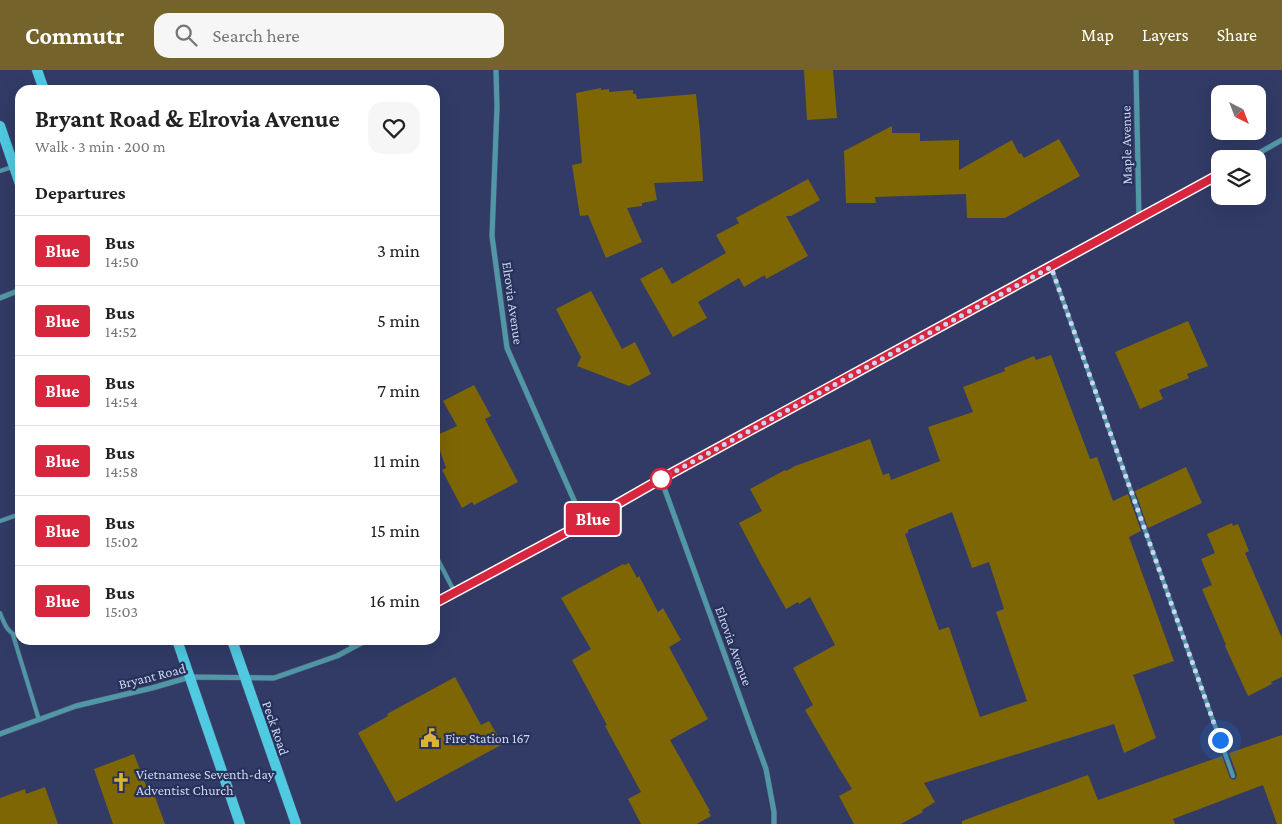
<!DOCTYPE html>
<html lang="en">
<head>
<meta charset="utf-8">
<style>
	:root { --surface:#fff; --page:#f6f6f6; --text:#222; --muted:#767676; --line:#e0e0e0; --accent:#74632a }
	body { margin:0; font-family:"Crimson Pro",serif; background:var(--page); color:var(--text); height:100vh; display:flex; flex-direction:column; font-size:19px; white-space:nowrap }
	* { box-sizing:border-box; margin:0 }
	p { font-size:16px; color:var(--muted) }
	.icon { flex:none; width:28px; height:28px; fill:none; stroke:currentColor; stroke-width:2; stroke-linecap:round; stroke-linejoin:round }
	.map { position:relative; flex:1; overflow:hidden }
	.sheet { position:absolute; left:15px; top:15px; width:425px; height:560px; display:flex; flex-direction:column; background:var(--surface); border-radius:15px; box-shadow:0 5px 20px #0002 }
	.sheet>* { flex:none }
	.badge { padding:0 10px; border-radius:4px; font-size:18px; line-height:32px }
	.needle { width:32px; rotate:138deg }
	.fabs { position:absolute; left:1211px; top:15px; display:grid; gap:10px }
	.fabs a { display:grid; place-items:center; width:55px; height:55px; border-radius:10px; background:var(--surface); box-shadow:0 5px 20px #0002; font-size:25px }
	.you { position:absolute; width:25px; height:25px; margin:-12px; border:4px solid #fff; border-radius:50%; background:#1a73e8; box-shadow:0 0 0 8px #1a73e833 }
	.map>.badge { position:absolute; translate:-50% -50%; box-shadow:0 0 0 2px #fff }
	h2 { padding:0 20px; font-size:19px; line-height:45px }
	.round { display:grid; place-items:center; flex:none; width:52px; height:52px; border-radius:15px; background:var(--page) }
	.headline { display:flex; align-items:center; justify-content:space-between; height:85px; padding:0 20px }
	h1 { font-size:24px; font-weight:700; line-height:38px }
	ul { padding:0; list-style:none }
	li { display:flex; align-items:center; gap:15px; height:70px; padding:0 20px; border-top:1px solid var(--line) }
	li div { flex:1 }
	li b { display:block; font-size:19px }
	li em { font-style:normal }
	li .badge { min-width:55px; font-weight:700; text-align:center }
	header { display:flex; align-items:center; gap:30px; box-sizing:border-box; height:70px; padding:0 25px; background:var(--accent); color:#fff }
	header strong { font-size:24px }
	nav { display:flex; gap:28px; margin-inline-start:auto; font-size:18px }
	.search { width:350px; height:45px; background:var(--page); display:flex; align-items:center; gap:12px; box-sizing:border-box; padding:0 18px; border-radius:15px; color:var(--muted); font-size:19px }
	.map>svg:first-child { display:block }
	.building { fill:#7f6605; fill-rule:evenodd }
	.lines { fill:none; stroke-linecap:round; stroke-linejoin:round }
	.service-casing { stroke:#4d577f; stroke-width:5 }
	.minor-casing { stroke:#4d577f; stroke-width:6 }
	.secondary-casing { stroke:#4d577f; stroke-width:11 }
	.service { stroke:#5198a6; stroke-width:4 }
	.minor { stroke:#5198a6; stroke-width:5 }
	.secondary { stroke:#4fcae0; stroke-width:10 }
	.line-casing { stroke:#fff; stroke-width:11 }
	.line { stroke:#d7263d; stroke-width:8 }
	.walk { stroke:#cdd5f0; stroke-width:5; stroke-dasharray:0 9 }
	.stop-dot { fill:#fff; stroke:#d7263d; stroke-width:2.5 }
	.labels { text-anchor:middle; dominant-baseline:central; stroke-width:4.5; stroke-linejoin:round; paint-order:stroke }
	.street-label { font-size:14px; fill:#cdd5f0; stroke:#27315a }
	.poi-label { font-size:14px; fill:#cdd5f0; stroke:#27315a; text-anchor:start }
</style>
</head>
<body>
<header>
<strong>Commutr</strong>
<div class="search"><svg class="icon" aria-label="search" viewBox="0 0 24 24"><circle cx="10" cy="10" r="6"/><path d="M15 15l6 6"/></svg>Search here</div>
<nav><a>Map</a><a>Layers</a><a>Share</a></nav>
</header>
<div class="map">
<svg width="1282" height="754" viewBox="0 0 1282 754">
	<rect width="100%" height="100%" fill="#313b66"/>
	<path class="building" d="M804 0H833L837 48 807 50Z
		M601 18V20L609 19V22L633 20V24H636L637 29 696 24 700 62 703 111 654 113 657 130 642 133V136L627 138 642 172 606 188 588 145 580 146 572 95 582 93 576 23Z
		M892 56V63H920V71L959 70V100L1012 70 1019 84 1021 83 1024 88 1059 69 1080 106 1005 148H967L966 124 875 127 876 133H846L844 81Z
		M808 109 820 130 791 146H786L808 186 766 209 765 205 744 217 739 208 698 232 707 248 673 267 640 209 662 197 672 214 726 183 716 165 739 153 736 148Z
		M591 221 622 279 635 272 651 304 629 316 577 296 581 287 556 239Z
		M1188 251 1208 296 1187 304 1189 308 1159 320 1163 329 1140 339 1115 282Z
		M1051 285 1090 389 1097 387 1113 431 1128 424 1141 461 1129 467 1174 591 1133 605 1156 668 1124 683 1114 654 924 713 935 732 922 740 923 742 901 754H854L839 726 852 719 836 693 805 640 813 635 793 598 835 575 810 527 799 534 798 532 786 539 759 491 739 453 762 441 750 419 785 400 786 401 795 396 870 369 883 405 889 403 891 410 940 391 928 357 973 342 963 317 1005 301 1004 298 1034 286 1036 290ZM952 442 972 498 989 492 1004 539 996 542 1027 631 980 647 949 557 939 560 905 464 908 463V460Z
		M474 315 491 346 485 349 518 412 474 435 472 432 462 438 442 400 446 398 435 366 457 356 443 331Z
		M1186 397 1202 433 1148 458 1135 421Z
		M1232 453 1233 456 1238 454 1249 481 1245 483 1282 568V607L1271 612 1272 614 1248 626 1225 576 1226 575 1202 519 1212 515 1201 489 1215 483 1207 464Z
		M629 493 637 508 639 506 658 542 663 538 681 570 669 577 708 649 670 670 710 741H708L711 746 697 754H641L628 729 641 722 605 656 607 655 572 590 591 579 561 528 623 494 624 495Z
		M455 607 481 655 489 651 502 673 500 674 501 675 396 732 358 663 388 646 387 644Z
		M1282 665V754H1277L1263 715 1173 749 1175 754H962V751L1088 705 1098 730 1222 686 1230 708 1234 710 1236 708 1237 705 1229 683Z
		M134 684 150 726 154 724 165 754H113L94 699Z
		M45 717 58 754H0V728L25 719 26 724Z"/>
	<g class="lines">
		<g class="service-casing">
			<path id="service" d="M0 101 12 97
				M1051 197 1233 706
				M0 451 20 444
				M435 484 455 523
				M0 543C4 553 8 565 20 566
				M13 565 39 650
				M349 570 352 578"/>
		</g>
		<g class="minor-casing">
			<path id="minor" d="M496 0 497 37 492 166 507 278 584 453
				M1136 0 1139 149
				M1248 89 1282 70
				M0 228 20 220
				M661 409 766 699 774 742V754
				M435 533 584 453 661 409 1220 104
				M0 664 76 636 152 618 190 607 274 608 337 586 367 570"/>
		</g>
		<g class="secondary-casing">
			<path id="secondary" d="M37 0 44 20
				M0 56 20 114
				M177 570 240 754
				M232 570 296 754"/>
		</g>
		<use href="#service" class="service"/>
		<use href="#minor" class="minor"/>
		<use href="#secondary" class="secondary"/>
	</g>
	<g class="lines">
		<g class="line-casing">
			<path id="line" d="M435 533 584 453 661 409 1220 104"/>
		</g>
		<use href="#line" class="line"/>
		<path class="walk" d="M661 409 1051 197 1220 670"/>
	</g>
	<defs>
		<g id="civic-bare" transform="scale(1.5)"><path d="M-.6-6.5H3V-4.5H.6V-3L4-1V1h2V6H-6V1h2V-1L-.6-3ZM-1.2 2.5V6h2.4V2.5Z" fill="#d9b334" stroke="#27315a" stroke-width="2.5" paint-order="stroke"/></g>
		<g id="church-bare" transform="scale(1.5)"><path d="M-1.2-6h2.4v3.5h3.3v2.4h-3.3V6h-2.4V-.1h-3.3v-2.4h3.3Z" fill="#d9b334" stroke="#27315a" stroke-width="2.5" paint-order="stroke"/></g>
	</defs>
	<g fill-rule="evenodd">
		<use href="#civic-bare" x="430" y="668"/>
		<use href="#church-bare" x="121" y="712"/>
	</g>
	<circle class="stop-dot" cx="661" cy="409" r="10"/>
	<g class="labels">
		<g class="street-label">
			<text transform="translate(1126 75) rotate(-91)">Maple Avenue</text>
			<text transform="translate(513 233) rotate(82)">Elrovia Avenue</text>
			<text transform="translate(734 576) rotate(70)">Elrovia Avenue</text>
			<text transform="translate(152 606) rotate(-14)">Bryant Road</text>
			<text transform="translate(276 658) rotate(71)">Peck Road</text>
		</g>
		<g class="poi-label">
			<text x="445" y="668">Fire Station 167</text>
			<text x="136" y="704">Vietnamese Seventh-day<tspan x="136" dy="16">Adventist Church</tspan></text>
		</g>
	</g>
</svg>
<div class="fabs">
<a><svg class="needle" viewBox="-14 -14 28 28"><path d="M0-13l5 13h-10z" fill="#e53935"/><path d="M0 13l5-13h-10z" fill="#767676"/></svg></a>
<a><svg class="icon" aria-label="layers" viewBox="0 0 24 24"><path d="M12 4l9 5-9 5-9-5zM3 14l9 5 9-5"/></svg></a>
</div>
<div class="you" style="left:1220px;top:670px"></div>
<b class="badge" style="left:593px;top:449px;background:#d7263d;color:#fff">Blue</b>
<section class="sheet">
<div class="headline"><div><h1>Bryant Road &amp; Elrovia Avenue</h1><p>Walk · 3 min · 200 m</p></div><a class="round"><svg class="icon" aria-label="heart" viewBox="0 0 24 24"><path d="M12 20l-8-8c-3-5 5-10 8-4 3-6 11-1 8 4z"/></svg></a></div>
<h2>Departures</h2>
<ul>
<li><span class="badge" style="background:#d7263d;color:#fff">Blue</span><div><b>Bus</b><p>14:50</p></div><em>3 min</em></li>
<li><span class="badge" style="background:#d7263d;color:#fff">Blue</span><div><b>Bus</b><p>14:52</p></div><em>5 min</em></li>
<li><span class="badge" style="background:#d7263d;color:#fff">Blue</span><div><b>Bus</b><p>14:54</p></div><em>7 min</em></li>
<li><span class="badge" style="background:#d7263d;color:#fff">Blue</span><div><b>Bus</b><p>14:58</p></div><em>11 min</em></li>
<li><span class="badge" style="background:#d7263d;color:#fff">Blue</span><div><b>Bus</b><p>15:02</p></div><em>15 min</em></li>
<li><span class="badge" style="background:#d7263d;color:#fff">Blue</span><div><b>Bus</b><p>15:03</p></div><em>16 min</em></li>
</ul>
</section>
</div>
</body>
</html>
